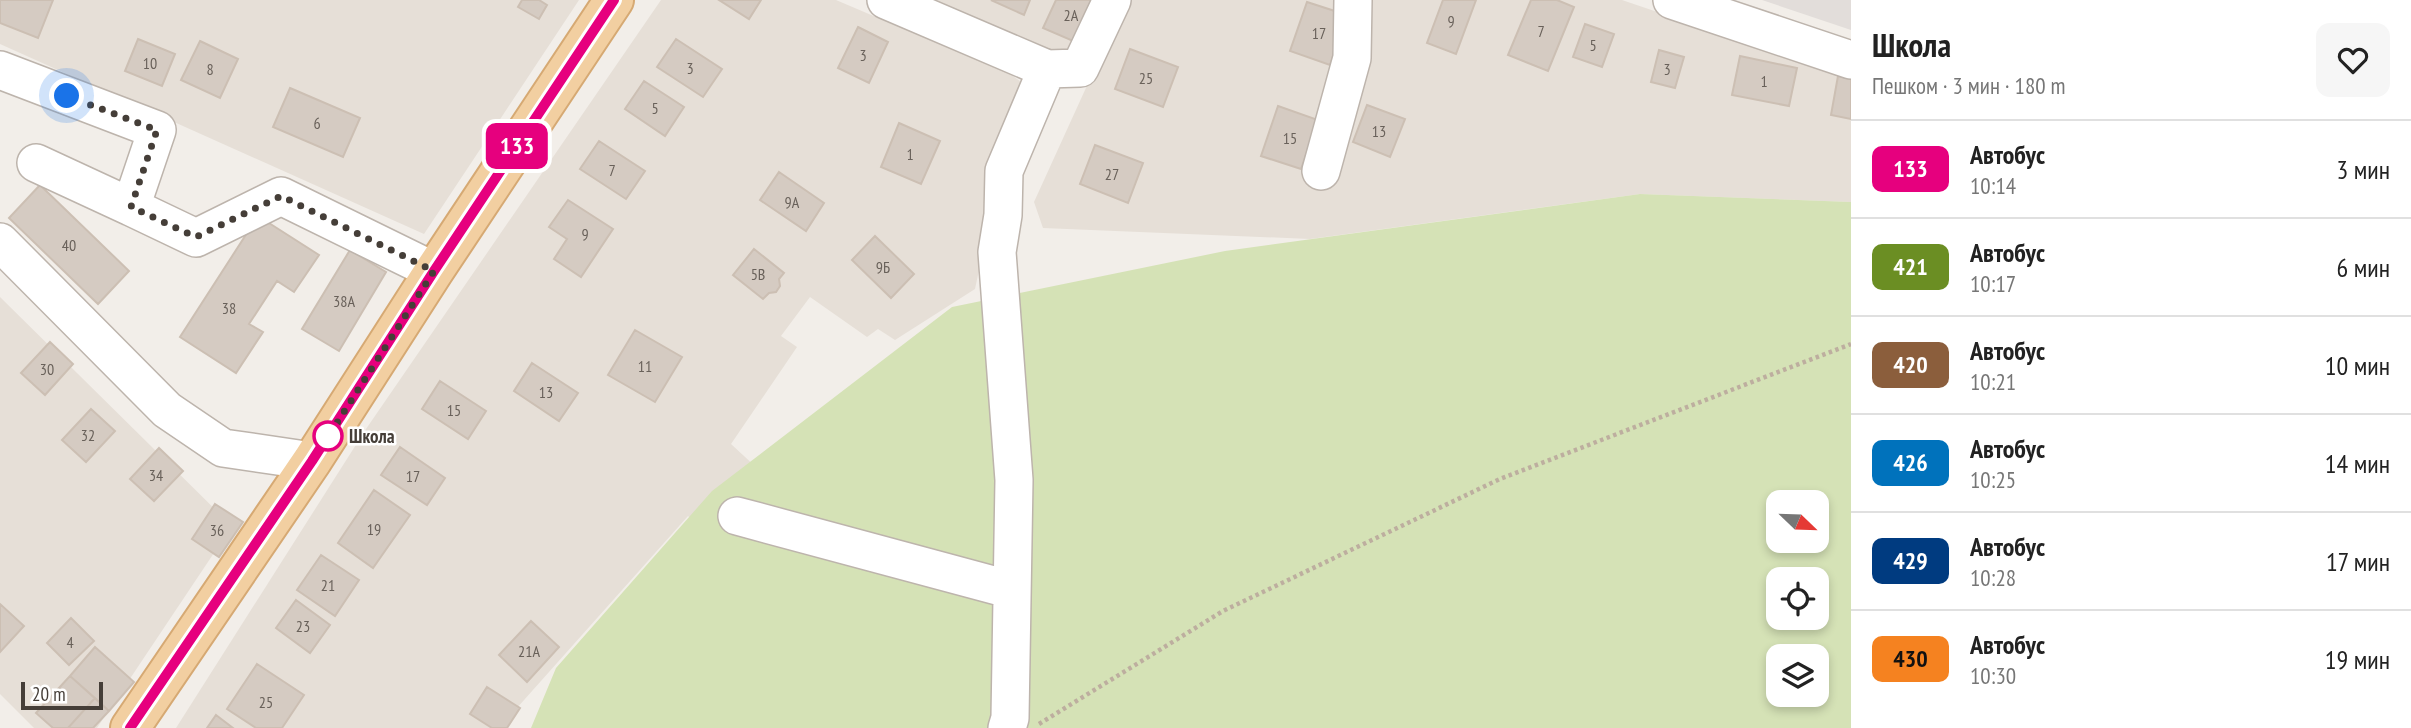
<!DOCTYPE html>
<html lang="ru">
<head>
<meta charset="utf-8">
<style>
	:root { --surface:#fff; --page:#f6f6f6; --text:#222; --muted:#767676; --line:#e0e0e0 }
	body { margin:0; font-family:"PT Sans Narrow",sans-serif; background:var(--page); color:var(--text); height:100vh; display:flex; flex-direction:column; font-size:26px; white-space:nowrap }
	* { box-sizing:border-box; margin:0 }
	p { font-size:23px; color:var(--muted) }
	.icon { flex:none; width:38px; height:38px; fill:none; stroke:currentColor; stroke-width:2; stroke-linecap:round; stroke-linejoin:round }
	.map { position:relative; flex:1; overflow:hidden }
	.side { display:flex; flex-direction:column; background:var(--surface); width:560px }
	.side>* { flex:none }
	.badge { padding:0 14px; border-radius:10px; font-size:24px; line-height:46px }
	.needle { width:46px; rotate:113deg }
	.tools { position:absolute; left:1766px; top:490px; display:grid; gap:14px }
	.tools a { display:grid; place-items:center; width:63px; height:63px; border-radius:14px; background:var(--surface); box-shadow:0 4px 10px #0003; font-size:35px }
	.scale { position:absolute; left:21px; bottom:18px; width:82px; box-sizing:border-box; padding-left:7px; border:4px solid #453e38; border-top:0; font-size:19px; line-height:24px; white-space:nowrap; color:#453e38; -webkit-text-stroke:5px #fff; paint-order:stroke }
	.you { position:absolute; width:35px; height:35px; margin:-18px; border:5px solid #fff; border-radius:50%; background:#1a73e8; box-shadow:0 0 0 10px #1a73e833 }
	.map>.badge { position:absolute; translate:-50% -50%; box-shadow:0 0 0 4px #fff }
	.round { display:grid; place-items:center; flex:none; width:74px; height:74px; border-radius:14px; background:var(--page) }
	.head { display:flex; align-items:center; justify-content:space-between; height:119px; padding:0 21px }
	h1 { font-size:33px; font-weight:800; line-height:52px }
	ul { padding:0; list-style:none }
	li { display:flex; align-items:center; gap:21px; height:98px; padding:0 21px; border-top:2px solid var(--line) }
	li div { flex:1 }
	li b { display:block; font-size:26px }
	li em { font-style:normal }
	li .badge { min-width:77px; font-weight:700; text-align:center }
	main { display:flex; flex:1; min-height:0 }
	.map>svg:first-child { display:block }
	.residential { fill:#e6dfd7 }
	.industrial { fill:#e2ddda }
	.green { fill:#d5e2b6; fill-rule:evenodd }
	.building { fill:#d5cbc2; stroke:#ccbfb3; stroke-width:2 }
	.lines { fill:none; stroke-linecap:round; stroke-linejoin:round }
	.minor-casing { stroke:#bdb4ac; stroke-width:40 }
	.major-casing { stroke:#d6a973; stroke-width:42 }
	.path { stroke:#bdae9f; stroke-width:4.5; stroke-dasharray:3.5 3.5; stroke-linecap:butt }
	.minor { stroke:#fff; stroke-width:37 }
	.major { stroke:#f2cfa1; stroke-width:38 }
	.line-casing { stroke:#fff; stroke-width:16 }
	.line { stroke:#e6007e; stroke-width:10 }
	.walk { stroke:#453e38; stroke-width:7; stroke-dasharray:0 12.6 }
	.stop-dot { fill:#fff; stroke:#e6007e; stroke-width:3.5 }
	.labels { text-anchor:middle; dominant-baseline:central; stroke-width:5; stroke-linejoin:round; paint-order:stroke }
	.number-label { font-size:16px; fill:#69615a }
	.stop-label { font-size:19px; font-weight:bold; fill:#453e38; stroke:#fff; text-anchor:start }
</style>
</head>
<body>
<main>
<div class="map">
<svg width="1851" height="728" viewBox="0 0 1851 728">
	<rect width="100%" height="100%" fill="#f2eee9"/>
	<path class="residential" d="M0 0H579L424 234 0 44Z
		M661 0H836L1010 74 1024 84 1010 124 975 289 895 340 878 329 867 337 810 297 781 336 797 347 731 444 769 479 716 540 688 516 499 728H176L366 429Z
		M923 0H1095L1067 60Z
		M1126 0H1622L1851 78V202L1640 194 1310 239 1043 228 1034 202Z
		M0 297 232 526 97 728H34L0 694Z"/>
	<path class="industrial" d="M1762 0H1851V30Z"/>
	<path class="green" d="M1640 194 1851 202V728H531L556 668 712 491 952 307 1225 251ZM1778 502H1816V541H1778ZM1778 579H1816V618H1778ZM1778 656H1816V695H1778Z"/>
	<path class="building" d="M0 0H53L38 38 0 23Z
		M522 0H539L547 5 539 19 518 7Z
		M719 0H761L749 19Z
		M991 0H1030L1024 15Z
		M1056 0H1092L1098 3 1080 44 1043 28Z
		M1443 0H1476L1456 54 1427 43Z
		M1531 0H1557L1574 7 1548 71 1508 55Z
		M1307 2 1347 15 1330 65 1290 51Z
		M1585 24 1614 34 1602 67 1573 57Z
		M858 27 888 42 869 83 838 68Z
		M138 39 175 54 162 86 125 71Z
		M676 39 722 69 703 97 657 67Z
		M200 41 238 59 220 98 181 80Z
		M1130 49 1178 67 1163 107 1115 89Z
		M1659 50 1684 57 1675 88 1651 82Z
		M1740 56 1797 68 1789 106 1732 95Z
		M1838 76 1851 79V119L1831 115Z
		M644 81 684 107 665 136 625 109Z
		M290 88 360 118 343 157 273 127Z
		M1367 105 1405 119 1390 157 1353 142Z
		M1278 106 1318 120 1301 169 1261 156Z
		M899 123 940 141 921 184 881 167Z
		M599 141 645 171 626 199 580 169Z
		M1095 145 1143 163 1128 203 1080 184Z
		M779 172 824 203 806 231 760 200Z
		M40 185 129 271 98 304 9 218Z
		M568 200 613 229 581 277 554 259 567 239 549 227Z
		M258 216 319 255 294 292 277 281 249 324 263 332 236 373 180 337Z
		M875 236 914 274 891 298 852 260Z
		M754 249 784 273 779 279 780 286 776 292 769 293 763 299 733 275Z
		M350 250 386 272 339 351 302 329Z
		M635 330 682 357 655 402 608 375Z
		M50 342 73 364 45 395 21 373Z
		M532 363 578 393 559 421 514 391Z
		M440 381 486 411 468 439 422 409Z
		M91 409 115 431 86 462 62 440Z
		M400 447 445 478 427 505 381 475Z
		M159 448 183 471 154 501 130 479Z
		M374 490 410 515 373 568 338 543Z
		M215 504 243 522 219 557 192 539Z
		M321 555 359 580 335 616 297 590Z
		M296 600 330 625 310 653 276 628Z
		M0 604 24 626 0 652Z
		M71 618 94 641 69 665 47 643Z
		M531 621 559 647 527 682 499 655Z
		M95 647 134 682 109 711 70 676Z
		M257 664 304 695 282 728H256L227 709Z
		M70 676 95 698 68 728H53L36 713Z
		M487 687 520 708 507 728H492L470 714Z
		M95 698 109 711 93 728H68Z
		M216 715 233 728H207Z"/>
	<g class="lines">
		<g class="minor-casing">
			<path id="minor" d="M886 0 1047 69
				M1672 0 1851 60
				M0 70 157 130 131 207 196 238 281 196 434 271
				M36 163 131 207
				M1321 171 1352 58 1353 0
				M0 242 167 410 223 448 312 461
				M737 516 1012 590
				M1007 728 1010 718 1014 480 997 252 1003 215 1004 171 1047 69 1080 68 1112 0"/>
		</g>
		<g class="major-casing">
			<path id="major" d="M130 728 312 461 434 271 614 0"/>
		</g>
		<path class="path" d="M1039 724 1223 611 1500 479 1851 344"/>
		<use href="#minor" class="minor"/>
		<use href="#major" class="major"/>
	</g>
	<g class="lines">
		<g class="line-casing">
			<path id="line" d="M130 728 312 461 434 271 614 0"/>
		</g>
		<use href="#line" class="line"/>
		<path class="walk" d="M67 96 157 130 131 207 196 237 281 196 434 271 326 440 328 436"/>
	</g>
	<circle class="stop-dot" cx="328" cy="436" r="14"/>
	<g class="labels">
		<g class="number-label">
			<text x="1071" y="15">2А</text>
			<text x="1451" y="21">9</text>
			<text x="1541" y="31">7</text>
			<text x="1319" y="33">17</text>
			<text x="1593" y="45">5</text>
			<text x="863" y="55">3</text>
			<text x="150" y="63">10</text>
			<text x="690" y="68">3</text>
			<text x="210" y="69">8</text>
			<text x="1667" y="69">3</text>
			<text x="1146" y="78">25</text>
			<text x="1764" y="81">1</text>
			<text x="655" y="108">5</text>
			<text x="317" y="123">6</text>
			<text x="1379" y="131">13</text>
			<text x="1290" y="138">15</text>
			<text x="910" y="154">1</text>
			<text x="612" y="170">7</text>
			<text x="1112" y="174">27</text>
			<text x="792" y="202">9А</text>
			<text x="585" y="234">9</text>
			<text x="69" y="245">40</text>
			<text x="883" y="267">9Б</text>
			<text x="758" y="274">5В</text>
			<text x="344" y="301">38А</text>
			<text x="229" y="308">38</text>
			<text x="645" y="366">11</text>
			<text x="47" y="369">30</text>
			<text x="546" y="392">13</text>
			<text x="454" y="410">15</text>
			<text x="88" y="435">32</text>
			<text x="156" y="475">34</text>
			<text x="413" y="476">17</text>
			<text x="374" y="529">19</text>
			<text x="217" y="530">36</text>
			<text x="328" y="585">21</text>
			<text x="303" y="626">23</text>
			<text x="70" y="642">4</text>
			<text x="529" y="651">21А</text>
			<text x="266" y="702">25</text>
		</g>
		<g class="stop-label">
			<text x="349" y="436">Школа</text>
		</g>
	</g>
</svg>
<div class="tools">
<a><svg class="needle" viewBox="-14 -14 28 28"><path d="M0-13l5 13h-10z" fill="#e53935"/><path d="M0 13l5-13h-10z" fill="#767676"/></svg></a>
<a><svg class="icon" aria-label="locate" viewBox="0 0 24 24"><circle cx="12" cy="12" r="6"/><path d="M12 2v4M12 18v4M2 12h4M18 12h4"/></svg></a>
<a><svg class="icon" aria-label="layers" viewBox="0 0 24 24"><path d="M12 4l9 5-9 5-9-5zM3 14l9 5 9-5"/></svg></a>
</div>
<div class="scale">20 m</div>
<div class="you" style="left:67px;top:96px"></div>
<b class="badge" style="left:517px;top:146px;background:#e6007e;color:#fff">133</b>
</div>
<section class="side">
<div class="head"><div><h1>Школа</h1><p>Пешком · 3 мин · 180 m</p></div><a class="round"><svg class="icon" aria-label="heart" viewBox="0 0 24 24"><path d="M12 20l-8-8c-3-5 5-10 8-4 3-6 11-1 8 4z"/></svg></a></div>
<ul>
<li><span class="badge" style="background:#e6007e;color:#fff">133</span><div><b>Автобус</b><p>10:14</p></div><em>3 мин</em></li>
<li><span class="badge" style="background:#6b8e23;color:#fff">421</span><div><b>Автобус</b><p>10:17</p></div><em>6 мин</em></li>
<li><span class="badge" style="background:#8b5e3c;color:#fff">420</span><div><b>Автобус</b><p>10:21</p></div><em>10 мин</em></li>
<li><span class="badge" style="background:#0072bc;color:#fff">426</span><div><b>Автобус</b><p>10:25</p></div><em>14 мин</em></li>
<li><span class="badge" style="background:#003b80;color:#fff">429</span><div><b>Автобус</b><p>10:28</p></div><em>17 мин</em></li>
<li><span class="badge" style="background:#f58220;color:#111">430</span><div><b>Автобус</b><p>10:30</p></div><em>19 мин</em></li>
</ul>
</section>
</main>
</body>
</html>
